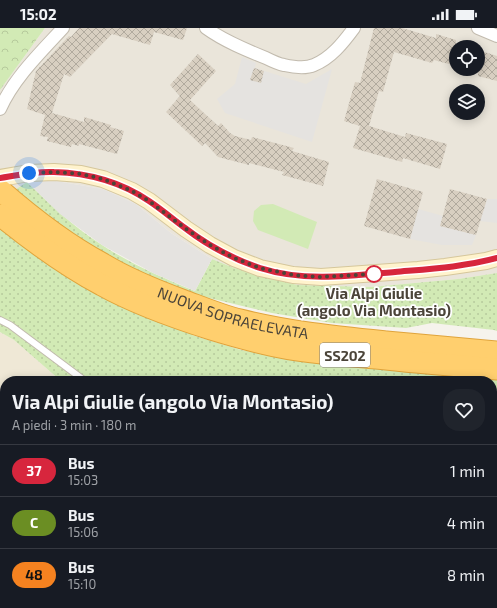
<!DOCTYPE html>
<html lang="it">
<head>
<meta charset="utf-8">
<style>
	:root { --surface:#171b24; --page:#20242c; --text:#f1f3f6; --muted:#9ea1a6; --line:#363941 }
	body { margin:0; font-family:"Exo 2",sans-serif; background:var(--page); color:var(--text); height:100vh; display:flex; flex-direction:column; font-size:15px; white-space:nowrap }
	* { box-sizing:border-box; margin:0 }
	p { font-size:13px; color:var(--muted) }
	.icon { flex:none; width:22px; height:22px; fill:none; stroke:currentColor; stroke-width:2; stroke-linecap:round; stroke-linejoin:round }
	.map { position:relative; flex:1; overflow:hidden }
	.panel { position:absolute; left:0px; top:348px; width:497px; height:232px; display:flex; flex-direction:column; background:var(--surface); border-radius:16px 16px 0 0; box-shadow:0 2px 10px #0003 }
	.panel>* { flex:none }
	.badge { padding:0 8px; border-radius:13px; font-size:14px; line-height:26px }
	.fabs { position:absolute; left:449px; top:12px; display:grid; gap:8px }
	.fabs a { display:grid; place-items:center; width:36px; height:36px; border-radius:50%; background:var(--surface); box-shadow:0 2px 10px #0003; font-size:20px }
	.you { position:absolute; width:20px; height:20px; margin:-10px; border:3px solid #fff; border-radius:50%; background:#1a73e8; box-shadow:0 0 0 6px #1a73e833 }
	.map>.badge { position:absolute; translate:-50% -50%; box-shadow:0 0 0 2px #fff }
	.round { display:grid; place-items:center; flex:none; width:42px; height:42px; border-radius:16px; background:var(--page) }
	.headline { display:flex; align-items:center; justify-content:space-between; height:68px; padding:0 12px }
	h1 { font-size:19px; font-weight:700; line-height:30px }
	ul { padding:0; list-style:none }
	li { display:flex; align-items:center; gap:12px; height:52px; padding:0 12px; border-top:1px solid var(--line) }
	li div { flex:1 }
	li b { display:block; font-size:15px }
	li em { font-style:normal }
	li .badge { min-width:44px; font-weight:700; text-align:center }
	.status { display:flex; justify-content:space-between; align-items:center; height:28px; padding:0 20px; background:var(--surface); direction:ltr }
	.status svg { height:11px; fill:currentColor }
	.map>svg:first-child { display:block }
	.residential { fill:#eae5da; fill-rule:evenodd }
	.education { fill:#efe8d6 }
	.grass { fill:url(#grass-dots) }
	.forest { fill:url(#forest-crowns) }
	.green { fill:#d2eab5 }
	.parking { fill:#e5e3e0 }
	.building { fill:url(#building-cross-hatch) }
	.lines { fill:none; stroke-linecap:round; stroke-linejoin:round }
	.lane-casing { stroke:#c2bbae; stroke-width:8 }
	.street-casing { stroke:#c2bbae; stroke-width:14 }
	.secondary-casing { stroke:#d6c79b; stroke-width:18 }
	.highway-casing { stroke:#e0a43c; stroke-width:23 }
	.lane { stroke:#fff; stroke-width:6 }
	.street { stroke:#fff; stroke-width:12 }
	.secondary { stroke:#fff3cd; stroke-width:16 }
	.highway { stroke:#ffcf6e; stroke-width:21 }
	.line-casing { stroke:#fff; stroke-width:9 }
	.line { stroke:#d7263d; stroke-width:6 }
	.walk { stroke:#4b4439; stroke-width:4; stroke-dasharray:0 7.2 }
	.stop-dot { fill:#fff; stroke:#d7263d; stroke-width:2 }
	.labels { text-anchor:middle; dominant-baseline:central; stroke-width:3.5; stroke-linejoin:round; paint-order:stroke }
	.shield { fill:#fff; stroke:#817c74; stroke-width:1 }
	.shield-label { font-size:14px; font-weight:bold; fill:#4b4439 }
	.stop-label { font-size:15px; font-weight:bold; fill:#4b4439; stroke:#fff }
	.street-label { font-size:15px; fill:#4b4439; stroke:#fff }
</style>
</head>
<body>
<div class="status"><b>15:02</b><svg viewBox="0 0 49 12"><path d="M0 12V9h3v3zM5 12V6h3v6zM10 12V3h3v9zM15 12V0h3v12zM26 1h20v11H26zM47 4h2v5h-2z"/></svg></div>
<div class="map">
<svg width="497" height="580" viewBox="0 0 497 580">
	<defs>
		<pattern id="grass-dots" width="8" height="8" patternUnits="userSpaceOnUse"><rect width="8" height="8" fill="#d2eab5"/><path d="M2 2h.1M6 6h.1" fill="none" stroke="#b6ca9c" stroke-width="1.8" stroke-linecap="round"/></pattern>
		<pattern id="forest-crowns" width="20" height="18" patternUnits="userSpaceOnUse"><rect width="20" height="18" fill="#d2eab5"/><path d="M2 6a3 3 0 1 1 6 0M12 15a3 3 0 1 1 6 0" fill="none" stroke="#b6ca9c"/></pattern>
		<pattern id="building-cross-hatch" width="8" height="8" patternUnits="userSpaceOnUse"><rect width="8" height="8" fill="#d8cfc1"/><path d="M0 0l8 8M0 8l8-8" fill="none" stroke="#b1aa9e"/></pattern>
	</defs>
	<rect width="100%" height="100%" fill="#f6f3ec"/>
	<path class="residential" d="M45 0H497V245L458 251 371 259 297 257 234 240 212 231 171 205 136 176 103 161 56 153 27 155 5 170 0 164V62ZM456 19H478V41H456ZM456 63H478V85H456Z
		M492 476 497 477V580H276L289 575H492Z
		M0 571 5 572V575H19L41 580H0Z"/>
	<path class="education" d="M0 304 14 312 61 353H5V488L0 486Z"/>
	<path class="grass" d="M27 154C51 177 75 200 102 217 131 236 163 250 195 263L212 231 234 240 297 257 371 259 458 251 497 245V303L494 302 432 295 406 300 332 295 272 285 205 269 192 307 241 322 307 333 497 352V477L492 476V353H61L14 312 0 304V179C4 167 17 161 27 154Z
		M0 486 5 488V572L0 571Z
		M19 575H289L276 580H41Z"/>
	<path class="forest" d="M0 0H45L0 62Z"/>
	<path class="green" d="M273 176 317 194 308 221 258 202 253 193 254 183 261 177Z"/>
	<path class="parking" d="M242 29 256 35 255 40 306 56 332 41 312 114 225 85 217 71 235 56Z
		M56 153 103 161 136 176 171 205 212 231 195 263 153 245 102 217 60 186 27 154Z
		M487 171H497V195L480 193Z
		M418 181 443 188 440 198 476 207 472 217H442L410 211Z
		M497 534V580H402L413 575H492V537Z
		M289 575H366L368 580H276Z"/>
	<path class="building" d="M79 0H187L183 12 154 4 150 17 112 6 70 49 64 46 52 85 84 94V89L111 97 110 99 124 103 117 126 79 116V118L72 116 71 119 47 113 48 109 40 108 45 87 27 81 36 43 69 8 71 9Z
		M374 0H402L436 10V6L456 12V38L434 32 432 35 394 24 383 64 379 63 369 98 405 109 406 105 447 116 440 141 403 130 402 134 353 120 360 98 344 93 355 54 360 55Z
		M478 22 497 28V53L478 48Z
		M198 26 216 43 190 72 218 98 221 95 230 105 235 108 251 112 252 109 294 120 292 123 329 134 323 158 282 147 284 144 249 135V137L218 129 205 115 202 118 166 84 180 68 170 57Z
		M254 40 264 43 261 55 250 52Z
		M377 151 423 164 410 211 364 198Z
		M450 161 487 171 476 207 440 198Z"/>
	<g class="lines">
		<g class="lane-casing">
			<path id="lane" d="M0 292 10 297 85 353"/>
		</g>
		<g class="street-casing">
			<path id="street" d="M206 0C224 13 246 22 266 30 272 33 278 36 284 37 293 39 305 41 314 37 331 30 343 15 354 0
				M478 0 497 8
				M0 81C14 50 40 25 63 0
				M429 580 439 575"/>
		</g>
		<g class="secondary-casing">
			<path id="secondary" d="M0 150 29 145 54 144 81 146 103 151 132 163 149 173 186 201 210 217 234 230 260 240 293 247 321 249 418 242 445 239 486 233 497 230"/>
		</g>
		<g class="highway-casing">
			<g id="highway">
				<path id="s1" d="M0 162C31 189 67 217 103 236 128 251 155 262 182 272 201 279 220 287 240 292 287 304 337 309 386 314 423 317 460 321 497 324"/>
				<path d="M0 187C32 213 66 238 102 257 136 276 173 289 211 301 237 309 263 316 290 321 322 326 354 328 386 331 423 335 460 338 497 341"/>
			</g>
		</g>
		<use href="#lane" class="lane"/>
		<use href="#street" class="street"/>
		<use href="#secondary" class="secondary"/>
		<use href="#highway" class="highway"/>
	</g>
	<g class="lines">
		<g class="line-casing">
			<path id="line" d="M0 150C18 147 36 143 54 144 88 145 121 154 149 173 161 181 173 191 185 200 207 217 233 231 260 240 304 254 350 248 395 244 429 241 464 239 497 230"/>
		</g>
		<use href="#line" class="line"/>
		<path class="walk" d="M29 145 54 144 81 146 103 151 132 163 149 173 186 201 210 217 234 230 260 240 293 247 320 249 374 246"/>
	</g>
	<circle class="stop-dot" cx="374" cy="246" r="8"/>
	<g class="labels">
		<rect class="shield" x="320" y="315" width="50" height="24" rx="3"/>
		<g class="shield-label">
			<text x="345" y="327">SS202</text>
		</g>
		<g class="stop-label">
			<text x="374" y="265">Via Alpi Giulie<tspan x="374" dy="17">(angolo Via Montasio)</tspan></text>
		</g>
		<g class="street-label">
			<text stroke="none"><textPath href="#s1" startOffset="267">NUOVA SOPRAELEVATA</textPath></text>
		</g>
	</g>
</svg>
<div class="fabs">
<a><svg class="icon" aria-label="locate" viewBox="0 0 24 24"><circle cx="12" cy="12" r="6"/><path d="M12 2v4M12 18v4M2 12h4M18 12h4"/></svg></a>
<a><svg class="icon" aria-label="layers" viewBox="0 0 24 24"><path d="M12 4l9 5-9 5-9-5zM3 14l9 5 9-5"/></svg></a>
</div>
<div class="you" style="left:29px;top:145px"></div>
<section class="panel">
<div class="headline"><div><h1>Via Alpi Giulie (angolo Via Montasio)</h1><p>A piedi · 3 min · 180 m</p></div><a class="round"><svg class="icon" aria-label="heart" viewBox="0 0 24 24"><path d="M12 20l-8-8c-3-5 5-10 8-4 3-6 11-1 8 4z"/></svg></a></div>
<ul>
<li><span class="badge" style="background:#d7263d;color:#fff">37</span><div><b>Bus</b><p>15:03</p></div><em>1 min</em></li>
<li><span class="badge" style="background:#6b8e23;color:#fff">C</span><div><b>Bus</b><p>15:06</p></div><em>4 min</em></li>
<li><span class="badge" style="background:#f58220;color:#111">48</span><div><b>Bus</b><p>15:10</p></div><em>8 min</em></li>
</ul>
</section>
</div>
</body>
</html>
